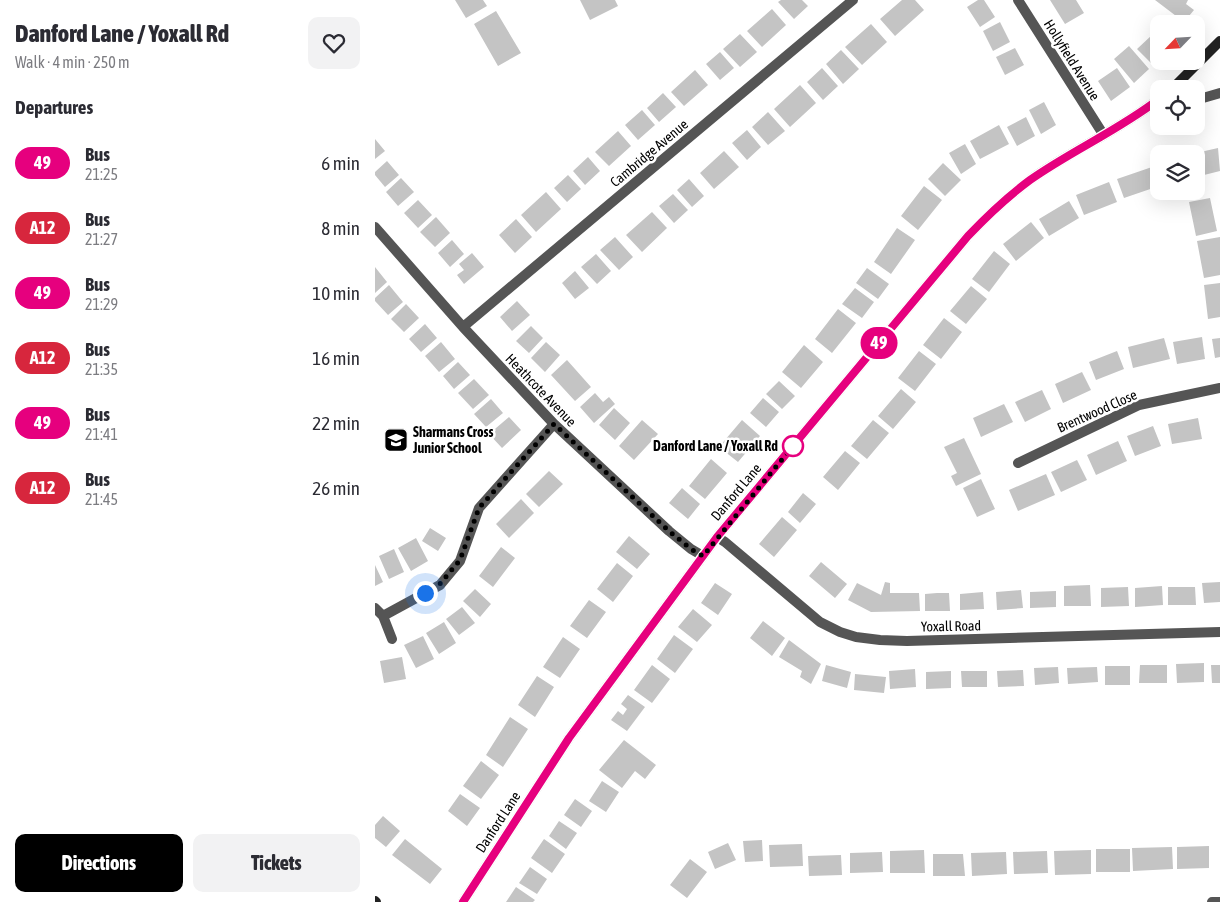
<!DOCTYPE html>
<html lang="en">
<head>
<meta charset="utf-8">
<style>
	:root { --surface:#fff; --page:#f2f2f3; --text:#2b2b33; --muted:#7c7c81; --accent:#000 }
	body { margin:0; font-family:"Asap Condensed",sans-serif; background:var(--page); color:var(--text); height:100vh; display:flex; flex-direction:column; font-size:19px; white-space:nowrap }
	* { box-sizing:border-box; margin:0 }
	p { font-size:16px; color:var(--muted) }
	.icon { flex:none; width:28px; height:28px; fill:none; stroke:currentColor; stroke-width:2; stroke-linecap:round; stroke-linejoin:round }
	.map { position:relative; flex:1; overflow:hidden }
	.sheet { display:flex; flex-direction:column; background:var(--surface); width:375px }
	.sheet>* { flex:none }
	.badge { padding:0 10px; border-radius:16px; font-size:18px; line-height:32px }
	.needle { width:32px; rotate:245deg }
	.tools { position:absolute; left:775px; top:15px; display:grid; gap:10px }
	.tools a { display:grid; place-items:center; width:55px; height:55px; border-radius:10px; background:var(--surface); box-shadow:0 5px 20px #0002; font-size:25px }
	.you { position:absolute; width:25px; height:25px; margin:-12px; border:4px solid #fff; border-radius:50%; background:#1a73e8; box-shadow:0 0 0 8px #1a73e833 }
	.map>.badge { position:absolute; translate:-50% -50%; box-shadow:0 0 0 2px #fff }
	h2 { padding:0 15px; font-size:19px; line-height:45px }
	.round { display:grid; place-items:center; flex:none; width:52px; height:52px; border-radius:10px; background:var(--page) }
	.head { display:flex; align-items:center; justify-content:space-between; height:85px; padding:0 15px }
	h1 { font-size:24px; font-weight:800; line-height:38px }
	.primary-button { display:flex; gap:10px; margin-top:auto; padding:10px 15px }
	.primary-button a { flex:1; height:58px; border-radius:10px; background:var(--accent); color:#fff; font-size:20px; font-weight:800; line-height:58px; text-align:center }
	.primary-button a+a { background:var(--page); color:var(--text) }
	ul { padding:0; list-style:none }
	li { display:flex; align-items:center; gap:15px; height:65px; padding:0 15px }
	li div { flex:1 }
	li b { display:block; font-size:19px }
	li em { font-style:normal }
	li .badge { min-width:55px; font-weight:700; text-align:center }
	main { display:flex; flex:1; min-height:0 }
	.map>svg:first-child { display:block }
	.building { fill:#c4c4c4 }
	.lines { fill:none; stroke-linecap:round; stroke-linejoin:round }
	.street { stroke:#555; stroke-width:10 }
	.secondary { stroke:#222; stroke-width:10 }
	.line-casing { stroke:#fff; stroke-width:11 }
	.line { stroke:#e6007e; stroke-width:8 }
	.walk { stroke:#000; stroke-width:5; stroke-dasharray:0 9 }
	.stop-dot { fill:#fff; stroke:#e6007e; stroke-width:2.5 }
	.labels { text-anchor:middle; dominant-baseline:central; stroke-width:5; stroke-linejoin:round; paint-order:stroke }
	.street-label { font-size:14px; fill:#000; stroke:#fff }
	.poi-label { font-size:14px; font-weight:bold; fill:#000; stroke:#fff; text-anchor:start }
	.stop-label { font-size:14px; font-weight:bold; fill:#000; stroke:#fff; text-anchor:end }
</style>
</head>
<body>
<main>
<section class="sheet">
<div class="head"><div><h1>Danford Lane / Yoxall Rd</h1><p>Walk · 4 min · 250 m</p></div><a class="round"><svg class="icon" aria-label="heart" viewBox="0 0 24 24"><path d="M12 20l-8-8c-3-5 5-10 8-4 3-6 11-1 8 4z"/></svg></a></div>
<h2>Departures</h2>
<ul>
<li><span class="badge" style="background:#e6007e;color:#fff">49</span><div><b>Bus</b><p>21:25</p></div><em>6 min</em></li>
<li><span class="badge" style="background:#d7263d;color:#fff">A12</span><div><b>Bus</b><p>21:27</p></div><em>8 min</em></li>
<li><span class="badge" style="background:#e6007e;color:#fff">49</span><div><b>Bus</b><p>21:29</p></div><em>10 min</em></li>
<li><span class="badge" style="background:#d7263d;color:#fff">A12</span><div><b>Bus</b><p>21:35</p></div><em>16 min</em></li>
<li><span class="badge" style="background:#e6007e;color:#fff">49</span><div><b>Bus</b><p>21:41</p></div><em>22 min</em></li>
<li><span class="badge" style="background:#d7263d;color:#fff">A12</span><div><b>Bus</b><p>21:45</p></div><em>26 min</em></li>
</ul>
<div class="primary-button"><a>Directions</a><a>Tickets</a></div>
</section>
<div class="map">
<svg width="845" height="902" viewBox="0 0 845 902">
	<rect width="100%" height="100%" fill="#fff"/>
	<path class="building" d="M80 0H108L112 6 91 18Z
		M205 0H240L243 6 215 20Z
		M406 0H427L433 6 419 19 403 2Z
		M527 0H540L549 10 520 36 505 19Z
		M603 0H609L620 17 605 27 592 7Z
		M675 0H701L709 13 690 24Z
		M780 0H813L811 4 819 10 809 22Z
		M397 9 411 25 387 47 372 31Z
		M121 11 146 53 123 66 99 24Z
		M791 17 798 24H785Z
		M625 22 635 42 618 51 608 31Z
		M496 24 512 42 487 65 470 47Z
		M365 34 382 52 365 67 348 49Z
		M777 35 784 42V58L777 64 762 49Z
		M754 46 774 69 759 83 739 59Z
		M640 48 649 65 630 75 621 57Z
		M466 50 484 69 468 84 451 64Z
		M345 52 359 68 345 80 331 64Z
		M447 68 463 86 448 100 432 82Z
		M742 68 755 87 736 101 723 81Z
		M320 70 333 85 309 106 296 92Z
		M425 85 441 103 415 127 399 109Z
		M288 93 301 107 284 122 272 108Z
		M669 102 681 125 666 134 654 110Z
		M267 110 280 125 263 140 250 125Z
		M393 112 410 131 393 145 377 127Z
		M651 117 660 136 642 146 632 127Z
		M624 125 634 144 605 159 595 141Z
		M372 130 386 147 372 160 357 143Z
		M243 131 256 146 234 166 220 152Z
		M0 139 10 151 0 159Z
		M590 144 601 164 586 174 574 153Z
		M843 148 845 171 821 177V153Z
		M349 151 364 167 339 189 325 173Z
		M213 157 225 171 210 185 198 171Z
		M12 161 24 175 10 187 0 175V172Z
		M568 163 586 180 570 196 553 179Z
		M777 167 784 186 749 198 742 179Z
		M193 175 206 189 192 202 179 188Z
		M26 178 39 192 23 206 11 192Z
		M314 179 329 196 317 207 302 190Z
		M734 182 742 202 709 215 701 195Z
		M549 186 567 200 543 230 526 216Z
		M171 192 186 209 161 232 146 215Z
		M298 194 313 210 299 223 284 206Z
		M835 198 842 231 821 236 814 202Z
		M43 200 57 215 43 228 29 213Z
		M694 201 704 218 674 236 664 219Z
		M277 212 292 228 267 252 251 235Z
		M61 217 75 233 60 247 45 232Z
		M141 219 157 237 140 253 124 235Z
		M656 222 669 238 641 261 628 244Z
		M522 228 540 240 516 274 499 262Z
		M240 237 258 257 244 270 225 250Z
		M845 237V275L829 278 822 241Z
		M77 240 89 254 75 267 63 253Z
		M619 251 635 264 614 292 597 279Z
		M97 253 109 267 89 284 82 275 89 270 84 264Z
		M221 254 236 271 222 284 206 267Z
		M0 267 12 282 0 293Z
		M492 268 514 284 503 299 481 283Z
		M200 271 214 288 200 299 187 283Z
		M845 283V317L833 319 829 285Z
		M14 285 28 302 13 315 0 301V298Z
		M596 286 612 299 591 324 575 311Z
		M480 288 499 302 487 318 467 304Z
		M142 301 155 315 137 331 125 317Z
		M31 304 44 318 29 332 16 319Z
		M463 309 481 323 457 353 440 339Z
		M569 318 587 332 566 359 548 345Z
		M50 324 62 338 46 352 34 339Z
		M156 326 168 338 154 353 141 341Z
		M827 337 830 359 802 364 798 342Z
		M789 338 795 359 758 368 753 347Z
		M845 338V357L840 358 837 339Z
		M66 342 80 359 64 372 50 356Z
		M171 342 185 355 170 372 156 358Z
		M429 345 448 362 426 388 407 372Z
		M544 351 561 364 540 391 523 378Z
		M742 351 749 369 721 380 714 362Z
		M192 360 216 387 200 401 176 375Z
		M83 362 95 375 79 389 68 376Z
		M707 372 716 390 688 403 680 384Z
		M99 379 114 395 98 409 83 393Z
		M404 381 420 396 407 409 391 394Z
		M526 389 541 402 518 429 503 416Z
		M667 390 676 409 650 422 640 402Z
		M220 393 228 402 234 397 240 404 219 423 205 407Z
		M388 398 404 412 391 427 375 413Z
		M116 399 128 413 111 427 99 414Z
		M629 404 638 422 606 437 598 418Z
		M239 408 255 423 240 440 224 425Z
		M134 417 146 430 127 448 114 434Z
		M823 418 827 439 797 444 793 424Z
		M267 420 283 434 259 460 244 446Z
		M367 420 385 436 363 462 344 447Z
		M498 420 514 433 492 459 476 446Z
		M778 426 786 446 760 456 752 436Z
		M589 438 606 474 581 486 576 476 582 473 569 447Z
		M743 441 752 461 721 475 712 455Z
		M470 451 485 463 463 490 448 477Z
		M336 459 352 473 330 499 314 486Z
		M702 460 712 480 686 492 676 472Z
		M174 471 188 484 164 507 151 494Z
		M671 474 680 495 643 511 634 490Z
		M606 479 620 509 602 517 588 488Z
		M307 488 325 504 313 519 294 503Z
		M428 493 441 504 425 523 413 512Z
		M146 499 159 513 134 538 121 524Z
		M407 517 422 530 399 557 384 544Z
		M55 528 71 538 63 551 47 541Z
		M254 536 275 554 262 569 241 552Z
		M41 538 53 561 36 571 23 548Z
		M126 547 140 558 118 587 104 576Z
		M19 549 29 572 14 579 4 556Z
		M446 562 472 584 460 598 434 576Z
		M242 563 258 576 238 602 222 589Z
		M0 565 8 582 0 586Z
		M510 582 515 583V593H544L545 611 496 612 473 600 482 583 506 595Z
		M845 582V602L829 603 827 583Z
		M340 583 357 594 343 615 326 603Z
		M715 585 716 606H689V586Z
		M787 586 788 605 760 607V588Z
		M753 587 754 606 726 607V588Z
		M793 587H820L821 605H793Z
		M100 589 116 604 105 617 88 601Z
		M646 590 648 608 622 610 621 592Z
		M681 591V607L655 608V592Z
		M608 592 609 609 585 610V594Z
		M562 593H574L575 611H550V594Z
		M214 600 231 612 212 638 195 626Z
		M87 607 100 623 84 635 71 619Z
		M318 609 337 625 322 642 303 627Z
		M388 621 410 638 397 656 375 638Z
		M69 622 81 643 64 654 51 633Z
		M299 635 318 649 300 673 282 659Z
		M48 636 59 659 41 668 29 645Z
		M188 637 205 649 185 678 168 667Z
		M414 640 446 664 436 684 425 677 427 671 404 657Z
		M27 657 31 679 9 683 5 661Z
		M829 663V682L802 683 801 664Z
		M277 665 295 679 277 703 259 690Z
		M451 665 476 672 472 688 447 681Z
		M765 665H792V683H764Z
		M836 665H845V683H837Z
		M730 666H755V685H730Z
		M683 667 684 683 660 685 659 668Z
		M722 667 723 682 693 684 692 668Z
		M540 669 541 687 515 689 514 671Z
		M648 670 649 686 623 687 622 671Z
		M576 671V688L551 689V672Z
		M586 671H612V687H587Z
		M480 674 511 677 509 693 479 690Z
		M162 676 179 687 160 717 143 705Z
		M253 695 270 707 252 731 236 720 243 711 248 715 252 709 246 704Z
		M135 717 153 729 128 767 111 755Z
		M249 740 281 765 270 779 260 771 247 788 224 770Z
		M106 761 124 775 106 799 88 786Z
		M227 781 244 792 231 812 214 801Z
		M85 794 105 808 92 826 73 811Z
		M200 799 217 811 206 827 189 815Z
		M8 816 25 831 11 847 0 838V825Z
		M184 821 202 833 191 849 174 836Z
		M30 839 67 869 55 884 17 855Z
		M169 839 190 854 177 873 156 858Z
		M387 840 388 861 370 862 368 841Z
		M353 843 361 860 340 869 333 852Z
		M427 844 428 866 395 867 394 845Z
		M834 846V868L802 869V847Z
		M797 847 798 869 758 871 757 848Z
		M721 849H755V872H721Z
		M549 850 550 873H515V851Z
		M716 850V874L680 875 679 851Z
		M672 851 673 873 639 874 638 852Z
		M507 852 508 872 475 873V853Z
		M631 852 632 874 597 876 596 853Z
		M558 854H588L590 876H558Z
		M466 855 467 875 434 876 433 856Z
		M315 859 332 872 312 898 295 885Z
		M155 867 172 879 162 894 144 883Z
		M141 887 160 900 158 902H131Z"/>
	<g class="lines">
		<path class="street" d="M643 0 728 134
			M821 100 845 93
			M0 227 88 327 179 424 294 531 316 549 328 556
			M88 327 478 0
			M643 463 764 405 845 388
			M342 537 350 542 445 622 465 632 481 637 505 640 532 641 845 632
			M0 608 8 616 17 639
			M8 616 65 585 85 561 104 508 179 424
			M837 902H845"/>
		<path class="secondary" d="M797 89 845 41
			M0 901 1 902
			M88 902 194 738 342 537 593 236C612 216 632 197 655 180 696 151 744 130 784 99"/>
	</g>
	<g class="lines">
		<g class="line-casing">
			<path id="line" d="M88 902 194 738 342 537 593 236C612 216 632 197 655 180 696 151 744 130 784 99"/>
		</g>
		<use href="#line" class="line"/>
		<path class="walk" d="M50 593 64 585 85 560 104 508 179 424 294 531 316 549 328 556 418 446"/>
	</g>
	<defs>
		<g id="school-square" transform="scale(1.25)"><rect x="-9" y="-9" width="18" height="18" rx="4" fill="#000" stroke="#fff"/><path d="M0-5L7-2L0 1L-7-2ZM-4 1L0 2.5L4 1V4Q0 6-4 4Z" fill="#fff"/></g>
	</defs>
	<g fill-rule="evenodd">
		<use href="#school-square" x="21" y="440"/>
	</g>
	<circle class="stop-dot" cx="418" cy="446" r="10"/>
	<g class="labels">
		<g class="street-label">
			<text transform="translate(697 60) rotate(58)">Hollyfield Avenue</text>
			<text transform="translate(274 153) rotate(-40)">Cambridge Avenue</text>
			<text transform="translate(166 390) rotate(46)">Heathcote Avenue</text>
			<text transform="translate(722 411) rotate(-24)">Brentwood Close</text>
			<text transform="translate(361 492) rotate(-50)">Danford Lane</text>
			<text transform="translate(576 626) rotate(-1)">Yoxall Road</text>
			<text transform="translate(123 822) rotate(-57)">Danford Lane</text>
		</g>
		<g class="poi-label">
			<text x="38" y="432">Sharmans Cross<tspan x="38" dy="16">Junior School</tspan></text>
		</g>
		<g class="stop-label">
			<text x="403" y="446">Danford Lane / Yoxall Rd</text>
		</g>
	</g>
</svg>
<div class="tools">
<a><svg class="needle" viewBox="-14 -14 28 28"><path d="M0-13l5 13h-10z" fill="#e53935"/><path d="M0 13l5-13h-10z" fill="#7c7c81"/></svg></a>
<a><svg class="icon" aria-label="locate" viewBox="0 0 24 24"><circle cx="12" cy="12" r="6"/><path d="M12 2v4M12 18v4M2 12h4M18 12h4"/></svg></a>
<a><svg class="icon" aria-label="layers" viewBox="0 0 24 24"><path d="M12 4l9 5-9 5-9-5zM3 14l9 5 9-5"/></svg></a>
</div>
<div class="you" style="left:50px;top:593px"></div>
<b class="badge" style="left:504px;top:343px;background:#e6007e;color:#fff">49</b>
</div>
</main>
</body>
</html>
